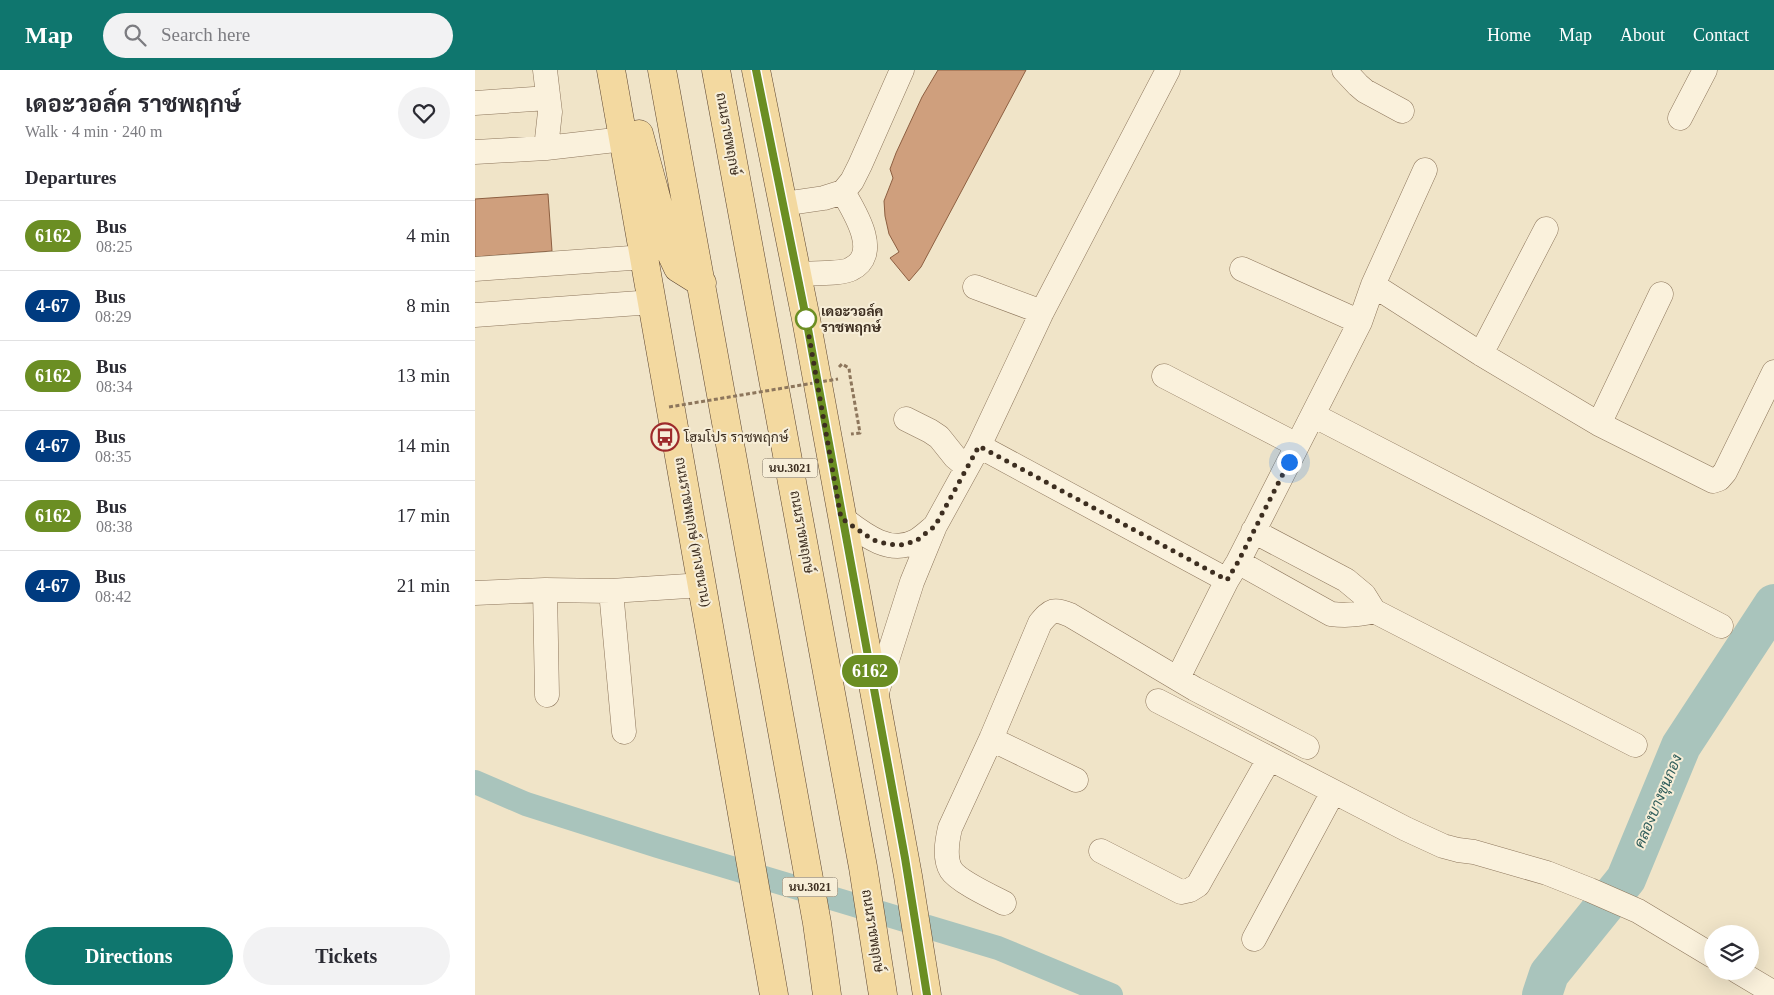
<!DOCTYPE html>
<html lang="en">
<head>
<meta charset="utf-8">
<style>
	:root { --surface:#fff; --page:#f2f2f3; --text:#2b2b33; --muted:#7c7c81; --line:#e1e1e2; --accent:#0f766e }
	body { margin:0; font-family:"Times New Roman",Sarabun,serif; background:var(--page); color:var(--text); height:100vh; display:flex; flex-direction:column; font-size:19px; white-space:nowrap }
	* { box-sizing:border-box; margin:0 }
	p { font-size:16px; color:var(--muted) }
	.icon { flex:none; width:28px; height:28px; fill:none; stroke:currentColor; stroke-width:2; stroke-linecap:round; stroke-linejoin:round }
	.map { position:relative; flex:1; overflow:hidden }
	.details { display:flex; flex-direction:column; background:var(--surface); width:475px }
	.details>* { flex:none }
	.badge { padding:0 10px; border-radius:16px; font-size:18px; line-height:32px }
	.tools { position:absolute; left:1229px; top:855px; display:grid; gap:10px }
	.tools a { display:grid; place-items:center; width:55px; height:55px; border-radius:50%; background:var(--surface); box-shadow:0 5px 20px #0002; font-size:25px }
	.you { position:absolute; width:25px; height:25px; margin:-12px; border:4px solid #fff; border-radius:50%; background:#1a73e8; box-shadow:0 0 0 8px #1a73e833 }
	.map>.badge { position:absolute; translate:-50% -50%; box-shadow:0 0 0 2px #fff }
	h2 { padding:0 25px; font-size:19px; line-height:45px }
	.round { display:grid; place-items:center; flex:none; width:52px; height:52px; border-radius:26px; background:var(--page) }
	.overview { display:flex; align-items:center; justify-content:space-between; height:85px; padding:0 25px }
	h1 { font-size:24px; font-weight:700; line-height:38px }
	.button { display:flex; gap:10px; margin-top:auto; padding:10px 25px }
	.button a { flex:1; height:58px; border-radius:30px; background:var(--accent); color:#fff; font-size:20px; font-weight:700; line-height:58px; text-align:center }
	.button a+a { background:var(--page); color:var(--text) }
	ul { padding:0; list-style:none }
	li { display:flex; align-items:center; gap:15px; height:70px; padding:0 25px; border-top:1px solid var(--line) }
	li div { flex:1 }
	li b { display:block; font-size:19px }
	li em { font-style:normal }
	li .badge { min-width:55px; font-weight:700; text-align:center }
	header { display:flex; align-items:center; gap:30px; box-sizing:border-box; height:70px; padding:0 25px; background:var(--accent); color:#fff }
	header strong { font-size:24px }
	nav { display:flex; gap:28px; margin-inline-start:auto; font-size:18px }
	.search { width:350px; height:45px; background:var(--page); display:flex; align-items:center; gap:12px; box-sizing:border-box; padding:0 18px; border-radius:28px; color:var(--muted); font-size:19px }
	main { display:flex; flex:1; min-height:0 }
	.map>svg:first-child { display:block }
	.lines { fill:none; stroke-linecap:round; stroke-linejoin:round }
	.canal { stroke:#a9c4bc; stroke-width:24 }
	.river { stroke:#a9c4bc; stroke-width:40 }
	.building { fill:#cf9f7d; stroke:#8d5f41 }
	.minor-casing { stroke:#8d765c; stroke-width:25 }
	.major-casing { stroke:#5b4430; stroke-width:29 }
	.path { stroke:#8d765c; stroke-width:3; stroke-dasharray:4 2.5; stroke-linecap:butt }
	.minor { stroke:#faf1dc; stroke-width:24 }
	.major { stroke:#f3d9a0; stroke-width:28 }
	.path-bridge { stroke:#8d765c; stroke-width:3; stroke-dasharray:4 2.5; stroke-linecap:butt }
	.line-casing { stroke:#fff; stroke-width:11 }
	.line { stroke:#6b8e23; stroke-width:8 }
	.walk { stroke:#3d2e20; stroke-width:5; stroke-dasharray:0 9 }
	.stop-dot { fill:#fff; stroke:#6b8e23; stroke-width:2.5 }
	.labels { text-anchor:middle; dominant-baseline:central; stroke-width:4; stroke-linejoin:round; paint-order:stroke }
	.shield { fill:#f7eed8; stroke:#756857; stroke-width:1 }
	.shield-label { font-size:12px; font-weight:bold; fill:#3d2e20 }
	.street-label { font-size:14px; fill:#3d2e20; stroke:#f7eed8 }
	.stop-label { font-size:14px; font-weight:bold; fill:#3d2e20; stroke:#f7eed8; text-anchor:start }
	.poi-label { font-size:14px; fill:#3d2e20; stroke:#f7eed8; text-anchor:start }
	.water-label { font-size:15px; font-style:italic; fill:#2f5d5a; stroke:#f7eed8 }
</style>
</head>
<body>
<header>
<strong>Map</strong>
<div class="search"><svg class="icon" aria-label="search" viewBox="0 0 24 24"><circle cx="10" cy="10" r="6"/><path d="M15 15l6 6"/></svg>Search here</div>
<nav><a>Home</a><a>Map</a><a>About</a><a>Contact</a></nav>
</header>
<main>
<section class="details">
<div class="overview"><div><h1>เดอะวอล์ค ราชพฤกษ์</h1><p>Walk · 4 min · 240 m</p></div><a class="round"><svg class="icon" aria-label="heart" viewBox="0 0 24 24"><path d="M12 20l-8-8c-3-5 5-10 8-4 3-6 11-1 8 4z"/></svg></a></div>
<h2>Departures</h2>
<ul>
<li><span class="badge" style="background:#6b8e23;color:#fff">6162</span><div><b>Bus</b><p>08:25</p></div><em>4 min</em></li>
<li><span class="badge" style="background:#003b80;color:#fff">4-67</span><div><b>Bus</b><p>08:29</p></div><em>8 min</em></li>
<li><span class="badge" style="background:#6b8e23;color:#fff">6162</span><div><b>Bus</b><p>08:34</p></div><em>13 min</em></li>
<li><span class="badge" style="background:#003b80;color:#fff">4-67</span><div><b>Bus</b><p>08:35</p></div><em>14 min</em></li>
<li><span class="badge" style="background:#6b8e23;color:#fff">6162</span><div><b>Bus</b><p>08:38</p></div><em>17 min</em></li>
<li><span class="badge" style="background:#003b80;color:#fff">4-67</span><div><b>Bus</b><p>08:42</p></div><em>21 min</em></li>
</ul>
<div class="button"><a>Directions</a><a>Tickets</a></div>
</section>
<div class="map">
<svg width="1299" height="925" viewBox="0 0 1299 925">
	<rect width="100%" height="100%" fill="#f0e4c8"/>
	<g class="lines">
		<path class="canal" d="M0 712 51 734 183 776 523 878 636 925"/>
		<path class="river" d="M1067 925 1074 904 1151 809 1206 676 1299 534"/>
	</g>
	<path class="building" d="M463 0H551L446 197 434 211 415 188 424 182 414 164 410 146 409 131 418 108 415 99 421 83 447 27Z
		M73 124 77 181 0 187V129Z"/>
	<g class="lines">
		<g class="minor-casing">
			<path id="minor" d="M70 0 75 42 71 78
				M869 0 883 15 890 21 927 41
				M0 33 73 28
				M1205 48 1230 0
				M0 82 71 78 149 69
				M308 134 349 128 368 122 377 111 385 95 427 0
				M0 199 170 187
				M767 199 885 252
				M323 204C334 203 368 204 376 199 407 184 379 141 368 122
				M898 215 1006 284 1124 354 1238 411 1244 409 1250 402 1299 302
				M500 217 567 242
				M0 245 178 232
				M1006 284 1071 159
				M689 306 822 375
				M838 345 1246 556
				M431 349 455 361 464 367 480 387 492 397
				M1124 354 1186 224
				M504 376 752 510
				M367 448C387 463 414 486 441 471 448 467 454 461 460 456
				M778 461 871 510 889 525 899 541 1160 675
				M763 492 856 544C871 546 884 545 899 541
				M70 520 72 625
				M136 521 149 662
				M0 523 70 520 136 521 228 515
				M703 608 752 510 763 492 885 252 898 215 950 100
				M400 628 437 512 460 456 504 376 567 242 693 0
				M683 631 931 759 968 776 983 780 999 782 1072 803 1115 820 1163 841 1238 886
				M516 669 601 710
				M626 781 706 822 715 820 723 815 728 806 794 689
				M529 833C517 827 483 811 476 800 469 788 472 771 475 758L516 669 565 553C576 540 579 538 595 545L720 619 832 677
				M779 869 858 722
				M1262 901 1299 923"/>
		</g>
		<g class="major-casing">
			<path id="major" d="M136 0 299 925
				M187 0 342 853 352 925
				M241 0 388 797 408 925
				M281 0 331 249 433 806 452 925
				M164 64 196 183 203 198 227 213"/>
		</g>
		<path class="path" d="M364 297 367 294 374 298 375 306 385 363 376 364"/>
		<use href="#minor" class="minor"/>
		<use href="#major" class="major"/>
		<path class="path-bridge" d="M194 337 363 309"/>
	</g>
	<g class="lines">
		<g class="line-casing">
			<path id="line" d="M281 0 331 248 430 788 452 925"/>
		</g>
		<use href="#line" class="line"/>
		<path class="walk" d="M331 249 366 448 398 470 412 474 426 475 441 471 460 456 504 376 752 510 763 492 814 392"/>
	</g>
	<defs>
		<g id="bus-ring" transform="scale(1.4375)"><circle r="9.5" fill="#f7eed8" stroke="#9e2a2b" stroke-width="1.5"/><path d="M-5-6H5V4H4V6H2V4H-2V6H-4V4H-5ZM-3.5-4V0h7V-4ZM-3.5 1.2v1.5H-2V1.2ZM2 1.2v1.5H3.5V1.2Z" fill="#9e2a2b"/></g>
	</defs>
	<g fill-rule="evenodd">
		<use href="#bus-ring" x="190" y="367"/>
	</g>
	<circle class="stop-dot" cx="331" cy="249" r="10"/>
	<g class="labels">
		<g class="shield">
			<rect x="287.5" y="388.5" width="55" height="19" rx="4"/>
			<rect x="307.5" y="807.5" width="55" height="19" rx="4"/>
		</g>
		<g class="shield-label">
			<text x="315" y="398">นบ.3021</text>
			<text x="335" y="817">นบ.3021</text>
		</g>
		<g class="street-label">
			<text transform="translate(253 64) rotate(80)">ถนนราชพฤกษ์</text>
			<text transform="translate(218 462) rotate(80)">ถนนราชพฤกษ์ (ทางขนาน)</text>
			<text transform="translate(327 462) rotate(80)">ถนนราชพฤกษ์</text>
			<text transform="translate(398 861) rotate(81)">ถนนราชพฤกษ์</text>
		</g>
		<g class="stop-label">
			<text x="346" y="241">เดอะวอล์ค<tspan x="346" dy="16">ราชพฤกษ์</tspan></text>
		</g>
		<g class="poi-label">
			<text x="209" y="367">โฮมโปร ราชพฤกษ์</text>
		</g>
		<g class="water-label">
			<text transform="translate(1183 731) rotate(-67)">คลองบางขุนกอง</text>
		</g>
	</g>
</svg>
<div class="tools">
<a><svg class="icon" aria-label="layers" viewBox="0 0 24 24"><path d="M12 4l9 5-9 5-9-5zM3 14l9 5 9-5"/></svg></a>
</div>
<div class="you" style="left:814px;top:392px"></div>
<b class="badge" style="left:395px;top:601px;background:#6b8e23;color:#fff">6162</b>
</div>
</main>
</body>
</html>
